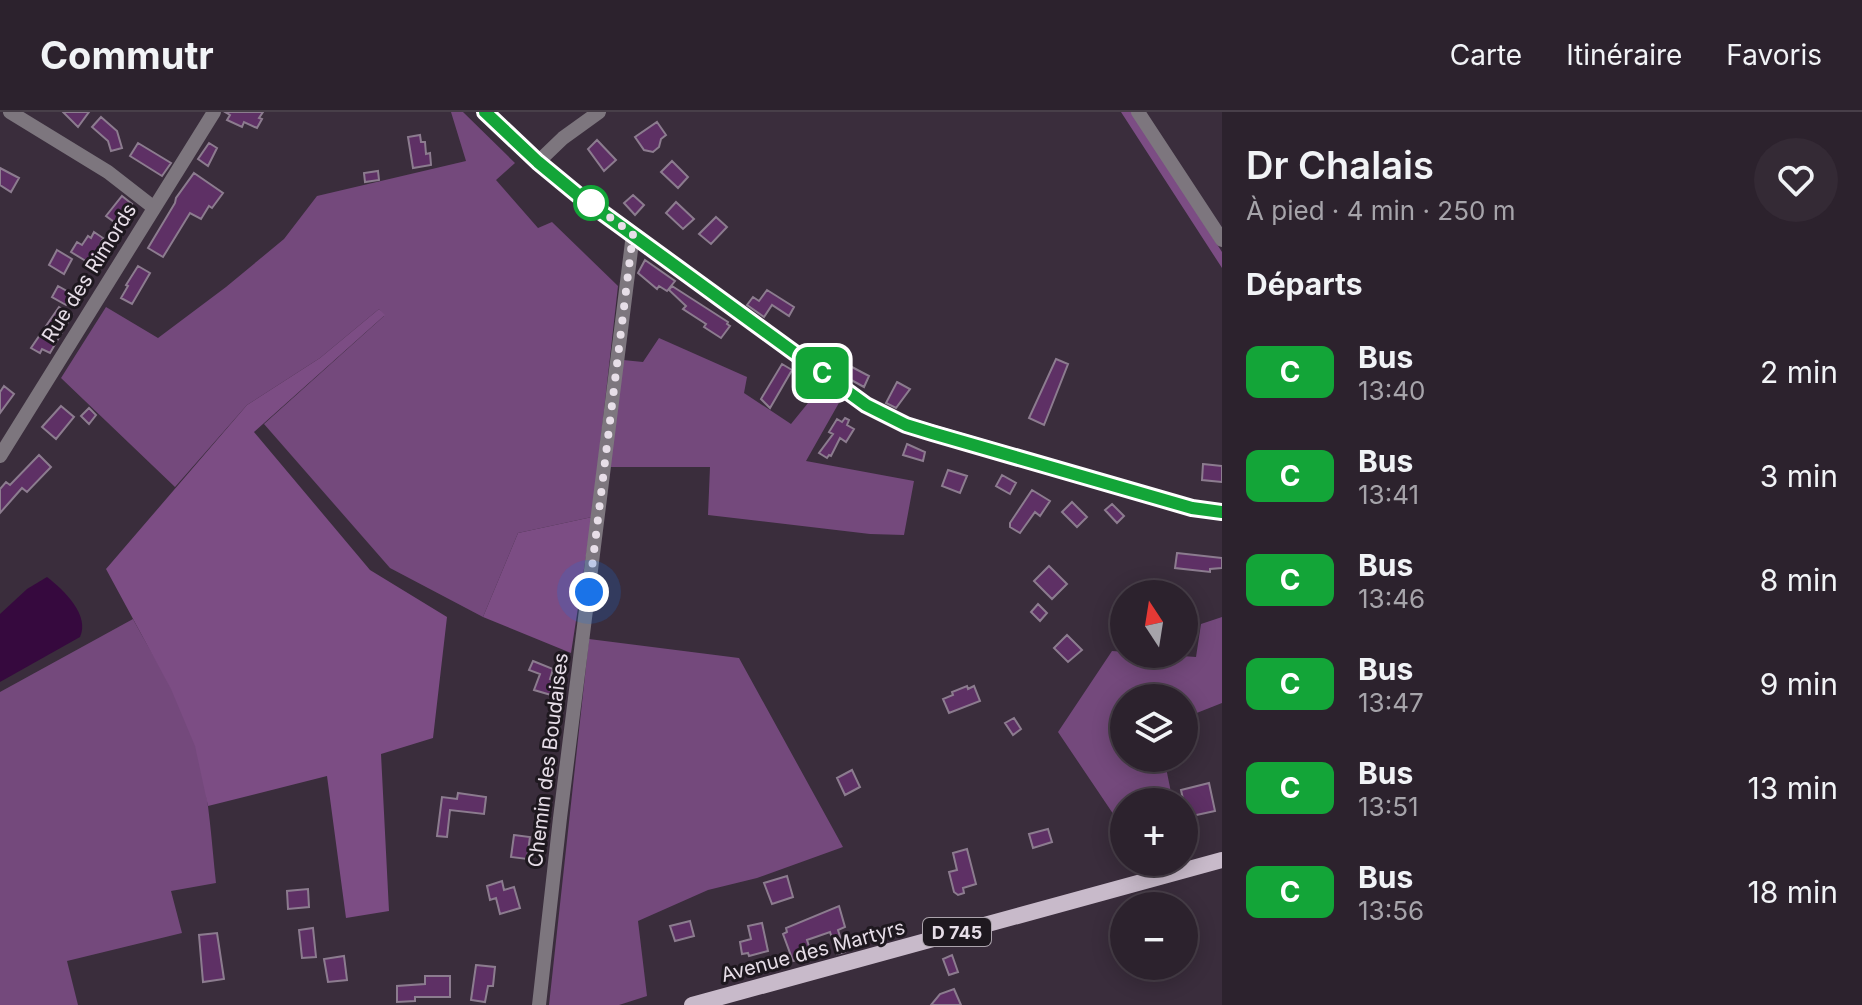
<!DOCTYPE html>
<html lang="fr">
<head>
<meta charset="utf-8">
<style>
	:root { --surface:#2c222d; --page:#342a35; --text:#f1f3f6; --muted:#a6a4aa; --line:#483f49 }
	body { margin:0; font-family:Inter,sans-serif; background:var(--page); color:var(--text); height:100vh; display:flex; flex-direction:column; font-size:30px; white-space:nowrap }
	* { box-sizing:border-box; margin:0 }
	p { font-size:26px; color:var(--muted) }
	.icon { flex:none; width:44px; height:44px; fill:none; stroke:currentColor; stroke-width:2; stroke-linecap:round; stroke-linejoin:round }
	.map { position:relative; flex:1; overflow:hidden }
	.sheet { display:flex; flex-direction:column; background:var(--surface); width:640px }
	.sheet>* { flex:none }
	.badge { padding:0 16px; border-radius:12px; font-size:28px; line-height:52px }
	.needle { width:52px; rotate:348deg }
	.buttons { position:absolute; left:1110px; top:468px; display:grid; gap:16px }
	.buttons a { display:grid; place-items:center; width:88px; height:88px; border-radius:50%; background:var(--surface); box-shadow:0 4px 20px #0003,0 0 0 2px var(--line); font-size:40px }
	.you { position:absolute; width:40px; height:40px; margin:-20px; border:6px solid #fff; border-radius:50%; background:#1a73e8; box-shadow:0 0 0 12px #1a73e833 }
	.map>.badge { position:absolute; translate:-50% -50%; box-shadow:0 0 0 4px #fff }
	h2 { padding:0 24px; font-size:30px; line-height:72px }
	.round { display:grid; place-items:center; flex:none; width:84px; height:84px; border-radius:42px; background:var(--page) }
	.head { display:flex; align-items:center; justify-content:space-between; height:136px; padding:0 24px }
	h1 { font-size:38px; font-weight:600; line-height:60px }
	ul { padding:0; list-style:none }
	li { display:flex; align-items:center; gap:24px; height:104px; padding:0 24px }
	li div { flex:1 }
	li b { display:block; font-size:30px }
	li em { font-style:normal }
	li .badge { min-width:88px; font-weight:700; text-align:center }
	header { display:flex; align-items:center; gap:48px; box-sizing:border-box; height:112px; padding:0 40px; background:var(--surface); border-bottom:2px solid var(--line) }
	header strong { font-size:38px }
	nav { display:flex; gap:44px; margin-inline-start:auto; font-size:28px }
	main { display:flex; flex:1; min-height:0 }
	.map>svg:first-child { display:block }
	.green { fill:#74497c }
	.forest { fill:#7c4d84 }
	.water { fill:#36093e }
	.building { fill:#5e3065; stroke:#8c7c8f; stroke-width:2 }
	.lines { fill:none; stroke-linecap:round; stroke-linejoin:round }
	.minor { stroke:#7d767e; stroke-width:14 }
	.major { stroke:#c8baca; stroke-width:16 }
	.line-casing { stroke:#fff; stroke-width:18 }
	.line { stroke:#13a538; stroke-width:12 }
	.walk { stroke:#e7dee8; stroke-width:8; stroke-dasharray:0 14.4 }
	.stop-dot { fill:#fff; stroke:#13a538; stroke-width:4 }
	.labels { text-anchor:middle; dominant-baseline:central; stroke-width:6; stroke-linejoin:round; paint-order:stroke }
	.shield { fill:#1e181f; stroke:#aba3ac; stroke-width:2 }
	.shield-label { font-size:18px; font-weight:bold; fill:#e7dee8 }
	.street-label { font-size:20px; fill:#e7dee8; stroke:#1e181f }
</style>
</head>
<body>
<header>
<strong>Commutr</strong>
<nav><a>Carte</a><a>Itinéraire</a><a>Favoris</a></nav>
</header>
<main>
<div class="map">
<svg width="1222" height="893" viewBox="0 0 1222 893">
	<rect width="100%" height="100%" fill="#3a2d3c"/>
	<path class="green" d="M451 0H463L515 51 496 68 538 116 552 110 618 174 592 405 518 421 483 505 390 456 264 312 384 204 379 197 320 246 247 293 175 375 61 266 106 195 158 226 226 175 284 127 317 84 466 49Z
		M659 226 747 265 744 281 791 312 821 275 840 289 806 349 914 369 904 423 870 422 708 403 710 355H610L623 248 643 250Z
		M1222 505V591L1184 606V586H1124V646H1164L1173 690H1124V718L1058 620 1112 539 1196 545 1201 512Z
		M133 507C155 548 183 590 196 635 209 679 211 725 216 771L171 779 182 821 67 849 78 893H0V580Z
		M589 527 739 546 843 735 757 766 708 778 638 809 647 884 619 893H549Z"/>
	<path class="forest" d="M1121 0H1132L1222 140V156Z
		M379 197 385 203 254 320 370 458 447 505 433 626 381 642 389 799 346 806 327 664 208 694 195 634 171 577 106 457 247 293 320 246Z
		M592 405 571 541 483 505 518 421Z"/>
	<path class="water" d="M47 465C64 478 90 503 80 525L0 570V502L27 477Z"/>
	<path class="building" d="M63 0H89L78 15Z
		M225 0H263L259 6 262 7 257 16 244 10 242 15 227 8 230 3Z
		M101 5 117 19 122 36 111 39 108 29 92 15Z
		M657 10 666 23 661 27 659 35 653 40 644 38 635 25Z
		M420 23 421 30H425L426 42 430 41 431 53 413 56 408 25Z
		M597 28 616 48 604 59 588 37Z
		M138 31 171 51 162 64 130 44Z
		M209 31 217 36 208 54 198 47Z
		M672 49 688 65 678 76 661 60Z
		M0 56 19 66 11 80 0 73Z
		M378 59 379 68 365 70 364 61Z
		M194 61 223 81 212 96 209 94 201 107 190 101 163 145 148 136 175 91 176 86Z
		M633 83 644 93 635 103 624 91Z
		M122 84 132 92 117 112 106 104Z
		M676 90 694 107 683 117 666 101Z
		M716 105 727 115 711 132 699 122Z
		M94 120 103 126 99 135 103 138 98 146 94 143 89 151 71 140 77 130 82 133 88 124 91 126Z
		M57 138 72 147 64 162 49 153Z
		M645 148 675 169 667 179 659 174 657 177 638 161Z
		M138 154 150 161 132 192 121 186 128 174 126 173Z
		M58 174 72 182 66 193 52 185Z
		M672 174 728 210 727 212 730 214 721 226 704 215 706 212 683 197 686 194 669 178Z
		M767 178 794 195 789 204 772 193 764 205 747 193 753 185 759 189Z
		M59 195 72 203 50 241 42 237 40 241 31 236Z
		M1056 247 1068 252 1044 313 1029 306Z
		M782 252 792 258 770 296 761 287Z
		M850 254 869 264 864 275 844 264Z
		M809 265 817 271 808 283 799 278Z
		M897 270 910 277 896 296 886 291Z
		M4 274 14 282 0 301V280Z
		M61 294 74 305 56 327 42 315Z
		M89 296 96 303 89 312 81 304Z
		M845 306 849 308 847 313 854 317 846 330 840 326 831 344 829 343 827 346 819 341 833 322 829 320 837 307 842 310Z
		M907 332 925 340 923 349 903 343Z
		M39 343 51 355 27 380 22 376 0 401V377L6 370 10 373Z
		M1203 352 1222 354V370L1202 368Z
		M948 358 967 364 960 381 942 374Z
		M1002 363 1016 371 1010 382 996 374Z
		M1032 378 1050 389 1040 404 1035 400 1020 421 1010 415V411Z
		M1072 390 1087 405 1077 415 1062 400Z
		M1112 392 1124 404 1117 411 1105 398Z
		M1177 441 1222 446V456L1210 457V460L1175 456Z
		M1049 454 1067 472 1052 487 1034 469Z
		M1038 492 1047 501 1040 509 1031 500Z
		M1067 523 1082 538 1068 550 1054 536Z
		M533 549 553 557 550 567 556 569 551 583 534 578 540 562 529 558Z
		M967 574 968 577 974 574 980 589 949 601 943 587 953 583 952 580Z
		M1014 606 1021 617 1013 623 1005 611Z
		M852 658 860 675 845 683 837 666Z
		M1209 671 1215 699 1187 705 1181 678Z
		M458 681 486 685 484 702 450 698 447 725 437 724 442 685 457 687Z
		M1048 717 1052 730 1033 736 1029 722Z
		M514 723 530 725 527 747 511 745Z
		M967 737 976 772 963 776 964 781 958 783 954 780 949 760 957 758 953 741Z
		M787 764 793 785 772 792 764 771Z
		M502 769 504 778 514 775 520 796 500 802 496 786 490 788 487 774Z
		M308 777 309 795 288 797 287 779Z
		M839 794 845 815 838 818 845 840 837 842 830 820 807 828 812 844 793 849 783 822 787 820 786 816Z
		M690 809 694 824 675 829 670 814Z
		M762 811 768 839 749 844 748 841 742 842 740 830 751 827 748 814Z
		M313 816 316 845 302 846 299 818Z
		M217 821 224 867 203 870 199 823Z
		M952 843 958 860 949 863 943 847Z
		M344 844 347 868 328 870 324 847Z
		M476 853 495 855 493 874H488L485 890 471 888Z
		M425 864H450V885H415V889L397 890V874L425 872Z
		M954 877 961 893H931L940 882Z"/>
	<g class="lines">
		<path class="minor" d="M10 0 108 60 153 95
			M1138 0 1222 128
			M538 50 563 26 599 0
			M0 344 214 0
			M539 893 560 706 633 122"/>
		<path class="major" d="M485 0 538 50 578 83 866 293 906 313 1192 396 1222 400
			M692 893 1222 748"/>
	</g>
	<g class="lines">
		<g class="line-casing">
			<path id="line" d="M485 0 538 50 578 83 866 293 906 313 932 321 1192 396 1222 400"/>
		</g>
		<use href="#line" class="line"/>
		<path class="walk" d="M589 480 633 122 582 85 591 91"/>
	</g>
	<circle class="stop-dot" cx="591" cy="91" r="16"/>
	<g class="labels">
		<rect class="shield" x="923" y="806" width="68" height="28" rx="6"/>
		<g class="shield-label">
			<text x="957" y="820">D 745</text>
		</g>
		<g class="street-label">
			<text transform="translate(89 161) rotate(-58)">Rue des Rimords</text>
			<text transform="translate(548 648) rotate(-83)">Chemin des Boudaises</text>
			<text transform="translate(813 839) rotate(-15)">Avenue des Martyrs</text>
		</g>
	</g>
</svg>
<div class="buttons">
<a><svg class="needle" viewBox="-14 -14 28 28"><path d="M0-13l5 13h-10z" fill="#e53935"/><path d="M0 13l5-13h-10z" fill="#a6a4aa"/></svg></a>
<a><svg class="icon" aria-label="layers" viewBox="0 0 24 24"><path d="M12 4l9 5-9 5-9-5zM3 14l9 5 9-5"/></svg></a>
<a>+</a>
<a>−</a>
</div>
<div class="you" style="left:589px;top:480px"></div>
<b class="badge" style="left:822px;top:261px;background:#13a538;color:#fff">C</b>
</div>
<section class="sheet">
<div class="head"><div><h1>Dr Chalais</h1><p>À pied · 4 min · 250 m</p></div><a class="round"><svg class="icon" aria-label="heart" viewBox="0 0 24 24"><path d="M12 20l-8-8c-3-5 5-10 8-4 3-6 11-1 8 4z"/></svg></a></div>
<h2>Départs</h2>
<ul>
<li><span class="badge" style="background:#13a538;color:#fff">C</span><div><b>Bus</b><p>13:40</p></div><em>2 min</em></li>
<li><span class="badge" style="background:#13a538;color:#fff">C</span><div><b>Bus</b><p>13:41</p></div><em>3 min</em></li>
<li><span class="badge" style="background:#13a538;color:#fff">C</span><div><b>Bus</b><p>13:46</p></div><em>8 min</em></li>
<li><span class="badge" style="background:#13a538;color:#fff">C</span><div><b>Bus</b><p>13:47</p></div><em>9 min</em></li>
<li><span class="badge" style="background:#13a538;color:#fff">C</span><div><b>Bus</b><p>13:51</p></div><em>13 min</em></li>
<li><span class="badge" style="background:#13a538;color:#fff">C</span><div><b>Bus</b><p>13:56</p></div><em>18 min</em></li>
</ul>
</section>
</main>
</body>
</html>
